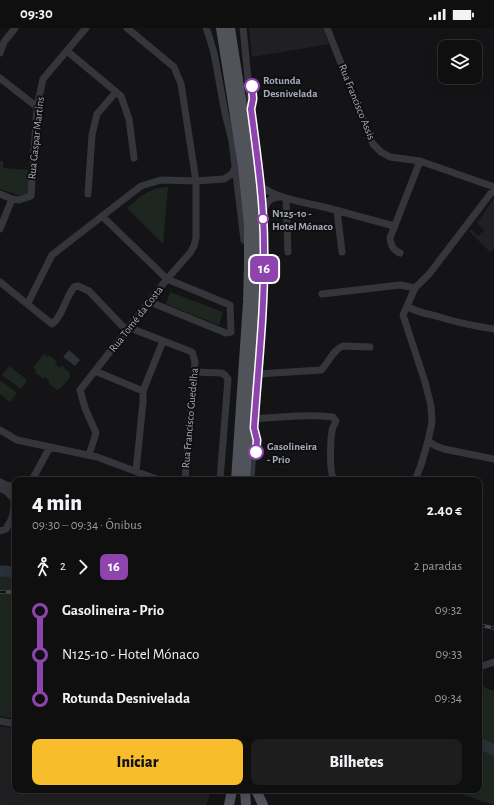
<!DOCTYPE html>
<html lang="pt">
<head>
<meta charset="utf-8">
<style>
	:root { --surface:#0f0f10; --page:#1d1d1e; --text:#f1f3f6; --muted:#9b9c9f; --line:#2f2f30; --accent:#f8bd2a }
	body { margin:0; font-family:"Alegreya Sans",sans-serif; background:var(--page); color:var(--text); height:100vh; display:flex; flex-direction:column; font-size:15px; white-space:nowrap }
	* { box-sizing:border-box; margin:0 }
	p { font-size:13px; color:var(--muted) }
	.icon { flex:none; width:22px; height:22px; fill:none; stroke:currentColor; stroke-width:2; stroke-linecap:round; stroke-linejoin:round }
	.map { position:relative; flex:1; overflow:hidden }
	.side { position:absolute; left:12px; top:449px; width:470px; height:316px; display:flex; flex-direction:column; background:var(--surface); border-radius:8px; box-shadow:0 4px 16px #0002,0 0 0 1px var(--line) }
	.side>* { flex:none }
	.badge { padding:0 8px; border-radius:6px; font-size:14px; line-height:26px }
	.fabs { position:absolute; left:438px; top:12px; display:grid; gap:8px }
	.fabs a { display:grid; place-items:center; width:44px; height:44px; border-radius:8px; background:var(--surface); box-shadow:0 4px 16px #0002,0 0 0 1px var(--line); font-size:20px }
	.map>.badge { position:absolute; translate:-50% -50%; box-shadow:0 0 0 2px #fff }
	.legs { display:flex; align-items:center; gap:6px; height:44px; padding:0 20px; font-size:13px }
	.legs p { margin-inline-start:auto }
	.summary { display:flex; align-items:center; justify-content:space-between; height:68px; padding:0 20px }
	h1 { font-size:22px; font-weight:800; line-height:30px }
	.action { display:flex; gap:8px; margin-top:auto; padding:8px 20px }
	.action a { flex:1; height:46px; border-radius:8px; background:var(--accent); color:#111; font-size:16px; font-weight:800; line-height:46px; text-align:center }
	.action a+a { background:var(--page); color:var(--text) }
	ul { padding:0 20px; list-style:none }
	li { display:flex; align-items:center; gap:14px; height:44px; font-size:15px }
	li i { display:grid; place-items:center; width:6px; height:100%; margin:0 5px; background:currentColor }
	li i::after { content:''; width:10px; height:10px; margin:-5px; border:3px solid; border-radius:50%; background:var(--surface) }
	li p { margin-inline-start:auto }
	li:first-child i { background:linear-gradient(#0000 50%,currentColor 0) }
	li:last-child i { background:linear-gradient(currentColor 50%,#0000 0) }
	.status { display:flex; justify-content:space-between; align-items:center; height:28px; padding:0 20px; background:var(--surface); direction:ltr }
	.status svg { height:11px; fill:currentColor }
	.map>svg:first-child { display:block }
	.built { fill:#202023 }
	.green { fill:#1e2620 }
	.water { fill:#2a323a }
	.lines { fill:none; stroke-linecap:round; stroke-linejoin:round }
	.river { stroke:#2a323a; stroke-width:11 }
	.street { stroke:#35363b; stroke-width:7 }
	.primary { stroke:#51535a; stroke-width:10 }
	.rail-casing { stroke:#4a4c52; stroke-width:3.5 }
	.rail { stroke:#0f0f11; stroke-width:2; stroke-dasharray:6; stroke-linecap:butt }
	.line-1-casing { stroke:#fff; stroke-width:9 }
	.line-1 { stroke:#8e44ad; stroke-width:6 }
	.stop-1-dot { fill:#fff; stroke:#8e44ad; stroke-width:2 }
	.labels { text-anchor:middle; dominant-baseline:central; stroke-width:4; stroke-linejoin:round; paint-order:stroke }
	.stop-label { font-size:11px; font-weight:bold; fill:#a5aab7; stroke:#0f0f11; text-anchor:start }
	.street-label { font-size:11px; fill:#a5aab7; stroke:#0f0f11 }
</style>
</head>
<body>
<div class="status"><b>09:30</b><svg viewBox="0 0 49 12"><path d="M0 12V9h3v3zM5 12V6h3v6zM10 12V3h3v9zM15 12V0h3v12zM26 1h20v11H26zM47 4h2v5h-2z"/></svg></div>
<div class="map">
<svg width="494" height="777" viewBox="0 0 494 777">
	<rect width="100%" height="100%" fill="#141416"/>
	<path class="built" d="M249 0H323L329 16 252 29Z
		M494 170V221L490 224 469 203 471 201 478 208 484 202 477 195Z
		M0 698 15 701V762H209V769L206 777H0Z"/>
	<path class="green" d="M0 133H3V140L30 142 29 165 21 168 0 161Z
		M168 159 163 216 127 180C142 168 148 160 168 159Z
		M170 264 223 284 219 297 166 276Z
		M44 326 47 329 49 327 57 334 55 336 60 340 62 338 70 345 69 347 71 348 60 361 58 360 57 362 48 355 50 353 45 349 43 351 35 344 36 342 33 339Z
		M9 338 27 352 21 361 2 347Z
		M0 352 17 365 10 374 0 366Z
		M0 538H15V691L0 688Z
		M479 657 494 663V777L449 762H479Z"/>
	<path class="water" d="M69 322 80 332 75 338 63 329Z"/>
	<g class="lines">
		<path class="river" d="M0 543H5L15 545
			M479 715 494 722"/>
		<path class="street" d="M206 0 209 8 214 25 225 85 232 113 244 212
			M243 0 251 81 262 169 264 219V253L251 452
			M327 0 373 116 381 124 390 129 420 133 494 159
			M67 23 121 68 129 91 134 130
			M0 25 4 14 15 0
			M0 50 37 79
			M261 158C276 171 308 175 328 180 350 186 372 192 394 198
			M0 166 12 171
			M88 166 92 107 97 86 116 64
			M286 170 288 224
			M264 182C267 174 270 169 280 169
			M337 183 342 224
			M102 188 167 251 230 277 231 304 226 305 150 274
			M0 201 12 171 19 172 31 168 37 79 43 51 86 0
			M400 225C393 222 391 218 390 210L420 133
			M0 254 52 296C62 289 66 269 74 259L78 258 89 263 127 303
			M415 260 403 287 425 354 431 378 432 394 428 413 421 437 415 452
			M322 266 400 257 415 260 430 245 494 161
			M28 275 52 227 141 158 161 152 196 153 224 151 232 146 236 137
			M407 278C416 284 426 286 436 288 455 294 474 298 494 301
			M130 300 192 324 195 334 185 452
			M95 343 143 363
			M194 344 222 345 225 347 228 351 220 452
			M258 346 321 342C329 335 332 322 343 318L370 319
			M254 391C281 389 307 386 333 389L336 393C335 395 334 397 333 399 330 408 329 444 334 452
			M0 402 17 412 97 429 159 452
			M428 413 436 418 444 421 494 431
			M89 427 96 405 85 380 80 362 167 251 190 225 194 218 196 210V153L181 56 174 39 127 0
			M136 443 143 374V363L163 313
			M32 452 50 419
			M0 454 6 457 15 459
			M0 460 7 464 13 470
			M12 490 14 480V473
			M0 503 6 501 15 485
			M479 639 494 634
			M0 693 15 696"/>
		<path class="primary" d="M221 0 243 138 249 197V237L248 274 236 452
			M230 0 244 91 253 155 257 208V250L245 452
			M245 762 246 777
			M256 762 263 777
			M229 777 232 762"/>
		<g class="rail-casing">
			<path id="rail" d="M0 564H15
				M479 597 494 600"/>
		</g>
		<use href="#rail" class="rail"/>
	</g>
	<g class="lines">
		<g class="line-1-casing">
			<path id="line-1" d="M252 58 253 71 251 81C257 127 264 173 264 220 265 280 258 340 254 400L257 412 256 424"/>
		</g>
		<use href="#line-1" class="line-1"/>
	</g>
	<g class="stop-1-dot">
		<circle cx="252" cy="58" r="7"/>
		<circle cx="263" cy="191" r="5"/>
		<circle cx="256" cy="424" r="7"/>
	</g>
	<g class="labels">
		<g class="stop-label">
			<text x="263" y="52">Rotunda<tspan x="263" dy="13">Desnivelada</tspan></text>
			<text x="272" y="185">N125-10 -<tspan x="272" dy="13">Hotel Mónaco</tspan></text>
			<text x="267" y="418">Gasolineira<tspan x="267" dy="13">- Prio</tspan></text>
		</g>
		<g class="street-label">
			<text transform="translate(357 74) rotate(68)">Rua Francisco Assis</text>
			<text transform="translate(36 110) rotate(-84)">Rua Gaspar Martins</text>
			<text transform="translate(136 291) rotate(-52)">Rua Tomé da Costa</text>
			<text transform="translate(190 390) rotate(-85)">Rua Francisco Guedelha</text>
		</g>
	</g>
</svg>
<div class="fabs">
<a><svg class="icon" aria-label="layers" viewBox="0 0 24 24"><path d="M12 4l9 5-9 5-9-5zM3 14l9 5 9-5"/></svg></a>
</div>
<b class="badge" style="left:264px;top:241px;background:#8e44ad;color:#fff">16</b>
<section class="side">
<div class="summary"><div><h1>4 min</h1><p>09:30 – 09:34 · Ônibus</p></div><b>2.40 €</b></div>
<div class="legs"><svg class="icon" aria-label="walk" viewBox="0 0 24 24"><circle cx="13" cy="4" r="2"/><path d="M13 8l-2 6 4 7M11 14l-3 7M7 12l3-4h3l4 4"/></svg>2<svg class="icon" aria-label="forward" viewBox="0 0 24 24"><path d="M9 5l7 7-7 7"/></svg><b class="badge" style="background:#8e44ad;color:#fff">16</b><p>2 paradas</p></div>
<ul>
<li><i style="color:#8e44ad"></i><b>Gasolineira - Prio</b><p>09:32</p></li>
<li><i style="color:#8e44ad"></i><span>N125-10 - Hotel Mónaco</span><p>09:33</p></li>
<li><i style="color:#8e44ad"></i><b>Rotunda Desnivelada</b><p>09:34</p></li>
</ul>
<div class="action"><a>Iniciar</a><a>Bilhetes</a></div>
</section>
</div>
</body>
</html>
